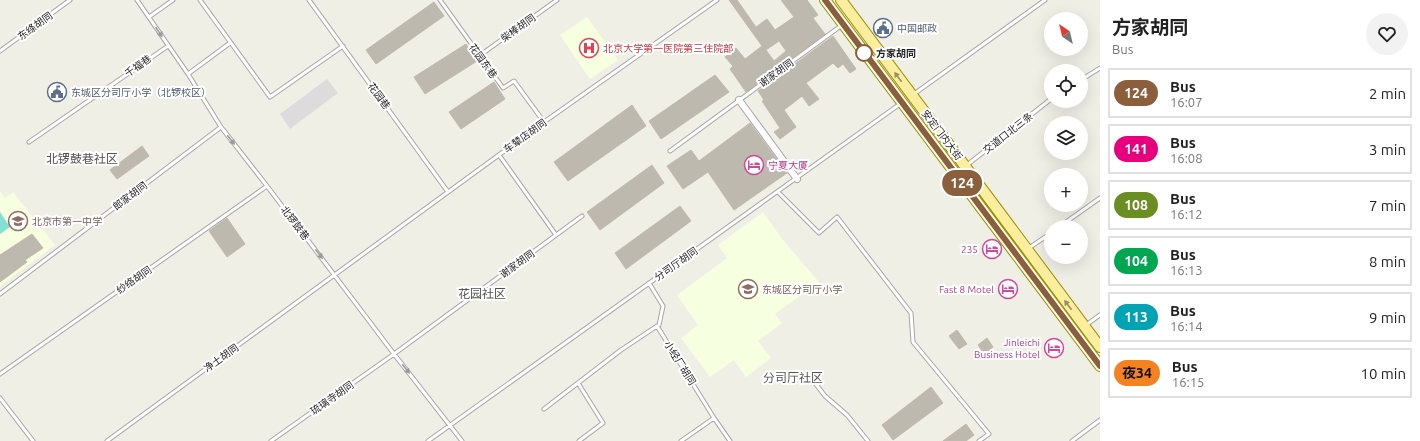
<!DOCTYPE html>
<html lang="en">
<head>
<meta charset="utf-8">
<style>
	:root { --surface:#fff; --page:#f2f2f2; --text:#222; --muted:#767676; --line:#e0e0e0 }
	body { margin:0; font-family:Ubuntu,"Noto Sans SC",sans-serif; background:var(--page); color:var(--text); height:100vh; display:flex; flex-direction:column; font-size:15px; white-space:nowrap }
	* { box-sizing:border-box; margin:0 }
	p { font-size:13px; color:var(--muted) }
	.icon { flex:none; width:22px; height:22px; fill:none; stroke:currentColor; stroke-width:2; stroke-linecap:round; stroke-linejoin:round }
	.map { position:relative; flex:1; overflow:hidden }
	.details { display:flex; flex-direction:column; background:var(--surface); width:320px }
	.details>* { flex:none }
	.badge { padding:0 8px; border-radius:13px; font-size:14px; line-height:26px }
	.needle { width:26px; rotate:325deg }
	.controls { position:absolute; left:1044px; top:12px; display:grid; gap:8px }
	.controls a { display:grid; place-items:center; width:44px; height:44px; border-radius:50%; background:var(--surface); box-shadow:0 4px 16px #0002; font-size:20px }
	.map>.badge { position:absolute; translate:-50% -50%; box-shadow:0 0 0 2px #fff }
	.round { display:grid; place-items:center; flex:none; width:42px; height:42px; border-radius:21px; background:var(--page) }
	.overview { display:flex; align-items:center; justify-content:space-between; height:68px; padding:0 12px }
	h1 { font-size:19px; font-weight:700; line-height:30px }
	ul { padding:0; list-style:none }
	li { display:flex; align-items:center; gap:12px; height:50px; margin:0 8px 6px; padding:0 4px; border:2px solid var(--line); border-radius:0px }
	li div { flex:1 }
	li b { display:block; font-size:15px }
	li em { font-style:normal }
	li .badge { min-width:44px; font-weight:700; text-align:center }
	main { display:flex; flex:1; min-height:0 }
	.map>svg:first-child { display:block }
	.residential { fill:#dddcdc }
	.education { fill:#f6ffdf }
	.pitch { fill:#84dfd4 }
	.building { fill:#bdb9af; stroke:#c2baa8; fill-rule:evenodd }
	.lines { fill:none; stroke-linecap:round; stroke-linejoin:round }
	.lane-casing { stroke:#a6a6a6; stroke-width:5 }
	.street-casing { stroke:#a6a6a6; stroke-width:8 }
	.primary-casing { stroke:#9a9101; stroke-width:12 }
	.lane { stroke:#fff; stroke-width:3 }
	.street { stroke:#fff; stroke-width:6 }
	.primary { stroke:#fced9f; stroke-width:10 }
	.oneway { fill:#9a9a9a }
	.oneway2 { fill:#999065 }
	.line-casing { stroke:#fff; stroke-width:9 }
	.line { stroke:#8b5e3c; stroke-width:6 }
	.stop-dot { fill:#fff; stroke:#8b5e3c; stroke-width:2 }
	.labels { text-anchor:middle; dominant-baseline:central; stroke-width:4; stroke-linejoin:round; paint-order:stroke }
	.street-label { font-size:10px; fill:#1f1f1f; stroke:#fff }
	.service-label { font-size:10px; fill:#4e5e75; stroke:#fff; text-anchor:start }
	.health-label { font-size:10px; fill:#be3a42; stroke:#fff; text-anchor:start }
	.stop-label { font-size:10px; font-weight:bold; fill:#1f1f1f; stroke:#fff; text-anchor:start }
	.hotel-label { font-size:10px; fill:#b23c85; stroke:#fff; text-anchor:end }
	.education-label { font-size:10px; fill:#785e54; stroke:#fff; text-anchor:start }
	.quarter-label { font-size:12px; fill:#525252; stroke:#fff }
</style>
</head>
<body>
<main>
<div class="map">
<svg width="1100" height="441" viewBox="0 0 1100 441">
	<rect width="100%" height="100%" fill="#f0efe6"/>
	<path class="residential" d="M327 79 338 93 290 129 280 114Z"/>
	<path class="education" d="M587 17 618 60 590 79 560 35Z
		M0 191 5 198 13 192 55 245 0 286Z
		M763 212 783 240 819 282 775 314 782 323 758 341 771 358 746 377 734 360 710 377 681 338 698 325 677 295 727 258 718 245Z"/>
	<path class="pitch" d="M0 212 10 227 0 234Z"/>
	<path class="building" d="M729 0H737L756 27 767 19 775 30 794 17 781 0H807L818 15 813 18 825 34 746 92 730 69 733 66 725 57 736 48 745 59 762 46ZM779 41 786 51 774 61 766 50Z
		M434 2 444 16 376 64 366 50Z
		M833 36 856 69 850 73 843 64 838 68 833 63 806 83 819 99 809 106 802 96 784 110 796 127 780 139 774 132 780 128 762 101 764 100 758 91Z
		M466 44 477 61 425 94 414 77Z
		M715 75 729 92 661 139 649 121Z
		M494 82 505 99 461 129 449 112Z
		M632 105 646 126 568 181 554 162Z
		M750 123 787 173 734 210 708 172 683 189 667 166 691 150 699 161Z
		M142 146 149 156 117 179 110 170Z
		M652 165 664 183 600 230 587 212Z
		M680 206 691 221 626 269 615 253Z
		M227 218 245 244 227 257 209 231Z
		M32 234 43 248 25 260 27 262 0 282V255Z
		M957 330 967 344 959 349 949 336Z
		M987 338 993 347 984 354 978 345Z
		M931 387 943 403 893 440 882 425Z
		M966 424 974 435 966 441H943Z"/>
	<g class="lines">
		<g class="lane-casing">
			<path id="lane" d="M137 0 188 74 221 127 267 186 394 354 462 441
				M200 0 270 97 343 46
				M309 0 448 192
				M440 0 503 88 514 81 544 122
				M149 17 173 0
				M0 51 70 0
				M479 56 557 0
				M188 74 230 43
				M1081 80 1100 68
				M914 94 1045 0
				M29 142 168 46
				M670 151 842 25
				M499 155 556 235
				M967 165 1051 99
				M778 192 819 233 837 217 911 313 913 342 989 434 979 441
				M1059 227 1100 198
				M1029 248 1051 233
				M649 283 663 306 659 325 657 326 714 418 730 441
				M0 294 221 127
				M1086 325 1100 315
				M0 374 267 186
				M812 379 825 396 847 415 868 441
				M578 383 603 423 579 441
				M0 398 33 441
				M544 409 621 350 657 326
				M107 441 544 122 717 0
				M271 441 394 354 582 216
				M428 441 900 104
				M681 441 714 418
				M1072 441 1100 420"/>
		</g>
		<g class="street-casing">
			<path id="street" d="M739 100 797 179"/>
		</g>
		<g class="primary-casing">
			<path id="primary" d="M825 0 1100 366
				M841 0 1100 347"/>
		</g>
		<use href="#lane" class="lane"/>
		<use href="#street" class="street"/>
		<use href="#primary" class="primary"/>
	</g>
	<defs><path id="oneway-solid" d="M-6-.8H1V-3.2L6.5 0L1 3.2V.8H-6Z"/></defs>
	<g class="oneway">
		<use href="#oneway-solid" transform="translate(159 32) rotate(56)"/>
		<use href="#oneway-solid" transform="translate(231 140) rotate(52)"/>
		<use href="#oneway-solid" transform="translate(319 254) rotate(53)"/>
		<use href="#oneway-solid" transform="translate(406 369) rotate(52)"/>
	</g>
	<g class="oneway2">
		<use href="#oneway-solid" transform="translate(898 77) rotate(-127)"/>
		<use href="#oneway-solid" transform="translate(1068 305) rotate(-127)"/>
	</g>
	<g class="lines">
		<g class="line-casing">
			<path id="line" d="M825 0 1100 366"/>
		</g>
		<use href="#line" class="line"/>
	</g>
	<defs>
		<g id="civic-ring" transform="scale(1)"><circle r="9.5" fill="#fff" stroke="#5c6f8a" stroke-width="1.5"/><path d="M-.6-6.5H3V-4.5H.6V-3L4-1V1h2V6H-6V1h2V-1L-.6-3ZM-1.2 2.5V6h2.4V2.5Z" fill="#5c6f8a"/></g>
		<g id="hospital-ring" transform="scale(1)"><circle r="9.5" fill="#fff" stroke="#e0444e" stroke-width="1.5"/><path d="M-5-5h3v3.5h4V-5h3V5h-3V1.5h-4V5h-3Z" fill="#e0444e"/></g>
		<g id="hotel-ring" transform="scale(1)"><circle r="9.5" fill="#fff" stroke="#d1479c" stroke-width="1.5"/><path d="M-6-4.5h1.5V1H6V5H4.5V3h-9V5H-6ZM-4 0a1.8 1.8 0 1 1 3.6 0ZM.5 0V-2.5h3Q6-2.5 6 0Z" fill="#d1479c"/></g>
		<g id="school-ring" transform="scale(1)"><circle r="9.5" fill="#fff" stroke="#8d6e63" stroke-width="1.5"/><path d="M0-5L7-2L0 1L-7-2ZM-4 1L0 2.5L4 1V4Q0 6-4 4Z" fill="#8d6e63"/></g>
	</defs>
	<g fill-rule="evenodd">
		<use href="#civic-ring" x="883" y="28"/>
		<use href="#hospital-ring" x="589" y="48"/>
		<use href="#civic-ring" x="57" y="92"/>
		<use href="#hotel-ring" x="754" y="165"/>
		<use href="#school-ring" x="18" y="221"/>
		<use href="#hotel-ring" x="992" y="249"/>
		<use href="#school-ring" x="748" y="289"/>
		<use href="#hotel-ring" x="1008" y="289"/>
		<use href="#hotel-ring" x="1054" y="348"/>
	</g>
	<circle class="stop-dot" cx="864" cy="53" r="8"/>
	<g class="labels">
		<g class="street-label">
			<text transform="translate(35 26) rotate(-36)">东绦胡同</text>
			<text transform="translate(518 28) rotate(-36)">柴棒胡同</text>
			<text transform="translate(483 61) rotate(54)">花园东巷</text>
			<text transform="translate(138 66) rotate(-35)">千福巷</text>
			<text transform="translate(776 73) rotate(-36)">谢家胡同</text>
			<text transform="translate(379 96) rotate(54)">花园巷</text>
			<text transform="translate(1008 133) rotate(-38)">交道口北三条</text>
			<text transform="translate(942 135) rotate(53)">安定门内大街</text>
			<text transform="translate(525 136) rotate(-36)">车辇店胡同</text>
			<text transform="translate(130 196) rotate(-37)">郎家胡同</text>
			<text transform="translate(295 223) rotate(53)">北锣鼓巷</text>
			<text transform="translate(517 264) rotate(-36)">谢家胡同</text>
			<text transform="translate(676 264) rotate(-35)">分司厅胡同</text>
			<text transform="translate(134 280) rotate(-35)">纱络胡同</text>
			<text transform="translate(221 358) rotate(-36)">净土胡同</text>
			<text transform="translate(680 363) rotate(58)">小经厂胡同</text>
			<text transform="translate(332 398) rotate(-35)">琉璃寺胡同</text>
		</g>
		<g class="service-label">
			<text x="897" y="28">中国邮政</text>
			<text x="71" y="92">东城区分司厅小学（北锣校区）</text>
		</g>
		<g class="health-label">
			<text x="603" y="48">北京大学第一医院第三住院部</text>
		</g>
		<g class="stop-label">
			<text x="876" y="53">方家胡同</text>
		</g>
		<g class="hotel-label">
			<text x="768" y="165" text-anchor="start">宁夏大厦</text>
			<text x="978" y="249">235</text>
			<text x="994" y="289">Fast 8 Motel</text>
			<text x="1040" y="342">Jinleichi<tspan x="1040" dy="12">Business Hotel</tspan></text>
		</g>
		<g class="education-label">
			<text x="32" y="221">北京市第一中学</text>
			<text x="762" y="289">东城区分司厅小学</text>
		</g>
		<g class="quarter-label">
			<text x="82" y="158">北锣鼓巷社区</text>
			<text x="482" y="293">花园社区</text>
			<text x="793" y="377">分司厅社区</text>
		</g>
	</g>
</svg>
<div class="controls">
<a><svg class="needle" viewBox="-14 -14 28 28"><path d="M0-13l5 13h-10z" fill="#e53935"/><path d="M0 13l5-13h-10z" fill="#767676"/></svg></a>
<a><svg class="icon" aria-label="locate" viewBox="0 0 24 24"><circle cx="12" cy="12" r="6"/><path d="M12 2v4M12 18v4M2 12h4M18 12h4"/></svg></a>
<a><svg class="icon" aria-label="layers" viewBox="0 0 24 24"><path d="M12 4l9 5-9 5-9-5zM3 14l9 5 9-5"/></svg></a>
<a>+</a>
<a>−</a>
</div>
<b class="badge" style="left:962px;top:183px;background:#8b5e3c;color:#fff">124</b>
</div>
<section class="details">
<div class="overview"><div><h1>方家胡同</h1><p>Bus</p></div><a class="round"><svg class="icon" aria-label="heart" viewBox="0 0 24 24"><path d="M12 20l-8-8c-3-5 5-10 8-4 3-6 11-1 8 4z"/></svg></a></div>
<ul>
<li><span class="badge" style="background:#8b5e3c;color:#fff">124</span><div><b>Bus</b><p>16:07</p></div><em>2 min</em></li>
<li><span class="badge" style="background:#e6007e;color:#fff">141</span><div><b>Bus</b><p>16:08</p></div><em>3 min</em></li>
<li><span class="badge" style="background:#6b8e23;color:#fff">108</span><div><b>Bus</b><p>16:12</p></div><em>7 min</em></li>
<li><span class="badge" style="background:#00a651;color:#fff">104</span><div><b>Bus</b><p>16:13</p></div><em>8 min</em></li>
<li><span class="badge" style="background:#00a3b4;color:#fff">113</span><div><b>Bus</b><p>16:14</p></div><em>9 min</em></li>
<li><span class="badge" style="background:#f58220;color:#111">夜34</span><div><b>Bus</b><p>16:15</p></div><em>10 min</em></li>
</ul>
</section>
</main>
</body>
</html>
